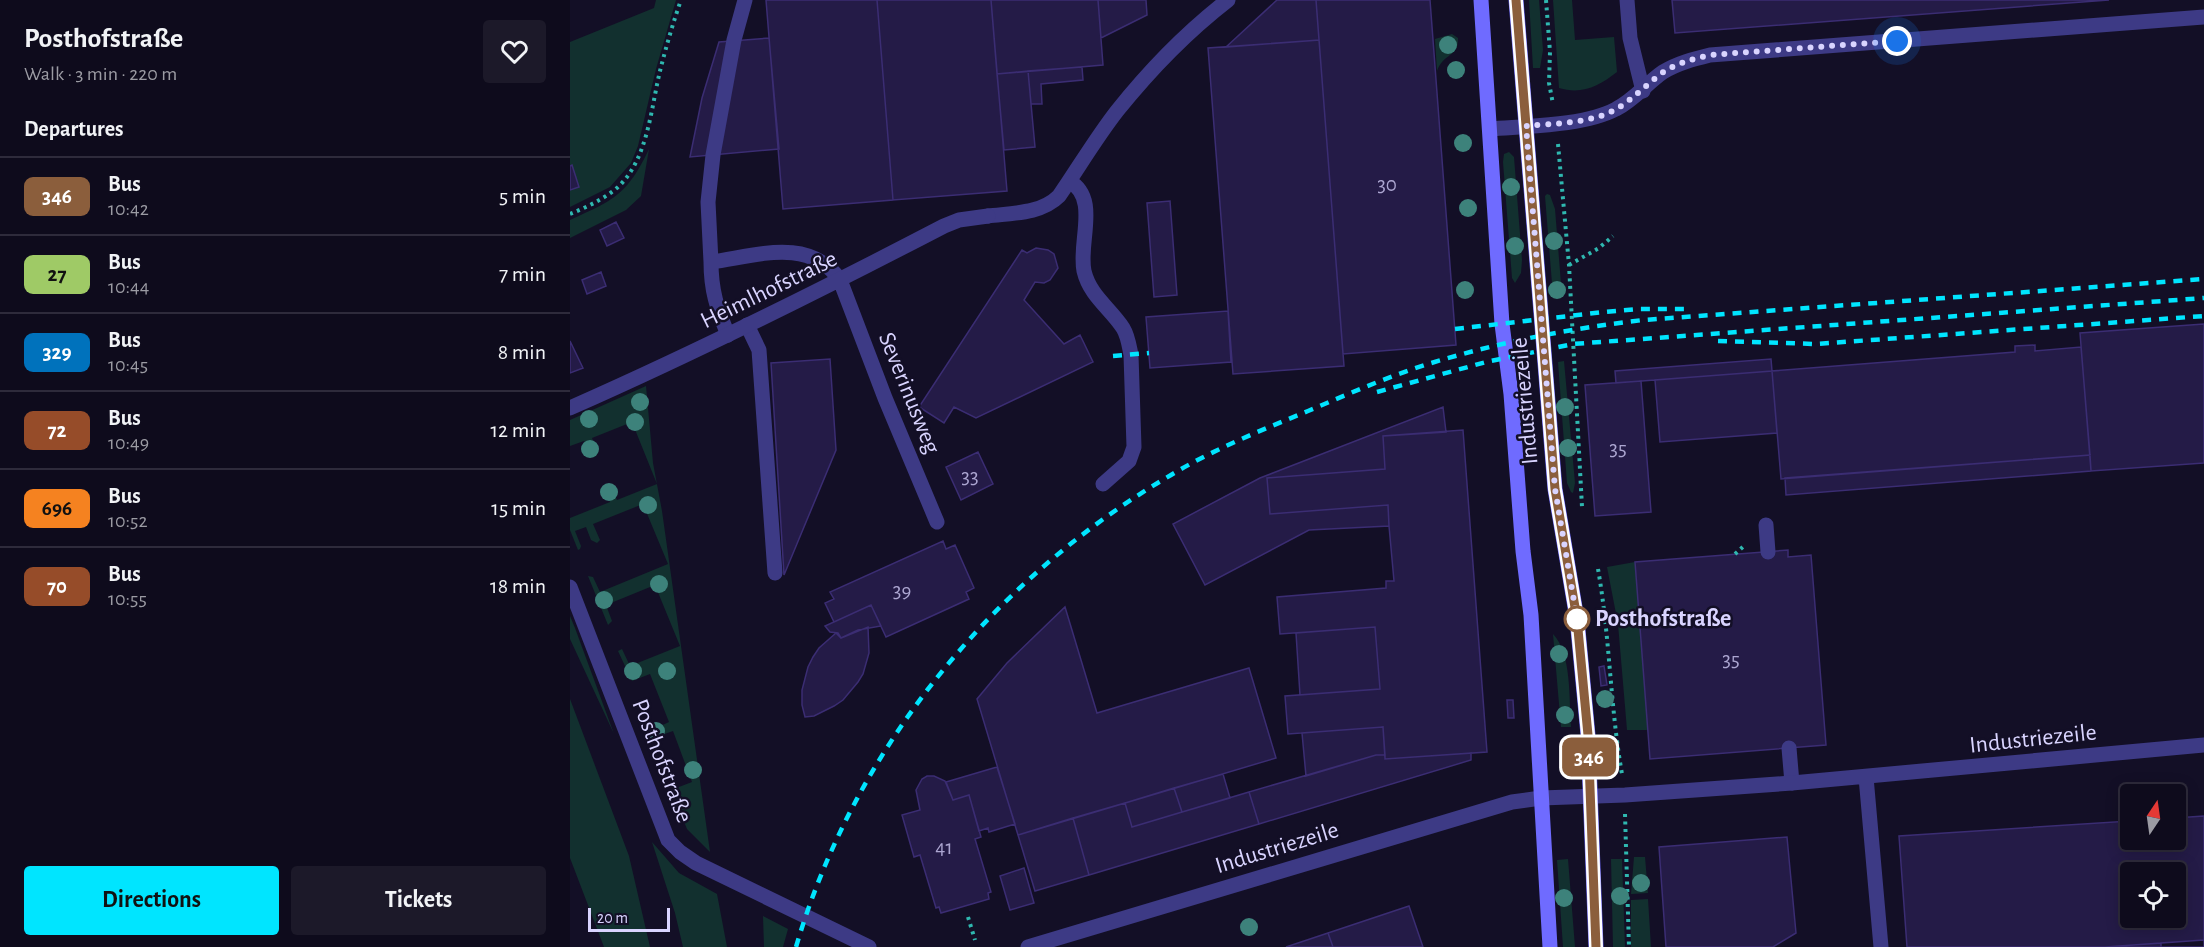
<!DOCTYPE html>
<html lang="en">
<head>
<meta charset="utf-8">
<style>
	:root { --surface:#0e0b1c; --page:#1c1929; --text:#f1f3f6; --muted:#9b9ba3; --line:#2e2b3b; --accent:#00e5ff }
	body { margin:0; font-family:"Alegreya Sans",sans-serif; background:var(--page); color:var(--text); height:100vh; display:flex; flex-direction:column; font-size:22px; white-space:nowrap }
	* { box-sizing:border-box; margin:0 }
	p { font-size:20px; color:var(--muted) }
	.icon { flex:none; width:33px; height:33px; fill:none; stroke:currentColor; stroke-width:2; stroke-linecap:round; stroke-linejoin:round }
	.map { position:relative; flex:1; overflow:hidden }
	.drawer { display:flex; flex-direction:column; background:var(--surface); width:570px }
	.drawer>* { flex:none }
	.badge { padding:0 12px; border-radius:9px; font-size:21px; line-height:39px }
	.needle { width:39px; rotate:13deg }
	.fabs { position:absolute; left:1550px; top:784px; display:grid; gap:12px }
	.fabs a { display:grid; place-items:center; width:66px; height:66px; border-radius:6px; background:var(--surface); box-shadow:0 3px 15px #0003,0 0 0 2px var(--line); font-size:30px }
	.scale { position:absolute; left:18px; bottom:15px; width:82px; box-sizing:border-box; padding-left:6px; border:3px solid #d9d4ff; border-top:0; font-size:16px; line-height:21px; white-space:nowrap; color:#d9d4ff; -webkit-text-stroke:4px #130f26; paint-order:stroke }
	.you { position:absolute; width:30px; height:30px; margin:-15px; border:4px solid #fff; border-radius:50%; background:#1a73e8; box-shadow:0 0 0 9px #1a73e833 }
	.map>.badge { position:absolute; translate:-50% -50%; box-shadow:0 0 0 3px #fff }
	h2 { padding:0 24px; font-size:22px; line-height:54px }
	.round { display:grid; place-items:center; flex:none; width:63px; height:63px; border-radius:6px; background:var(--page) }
	.summary { display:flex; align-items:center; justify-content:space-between; height:102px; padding:0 24px }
	h1 { font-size:28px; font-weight:700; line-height:45px }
	.action { display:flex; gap:12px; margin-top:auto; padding:12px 24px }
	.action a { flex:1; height:69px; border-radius:6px; background:var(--accent); color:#111; font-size:24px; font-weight:700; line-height:69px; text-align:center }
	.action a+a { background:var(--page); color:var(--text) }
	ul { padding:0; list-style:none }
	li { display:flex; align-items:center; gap:18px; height:78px; padding:0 24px; border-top:2px solid var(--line) }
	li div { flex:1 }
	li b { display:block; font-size:22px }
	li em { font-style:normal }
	li .badge { min-width:66px; font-weight:700; text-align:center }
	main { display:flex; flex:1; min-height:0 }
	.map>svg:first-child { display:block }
	.green { fill:#12302f }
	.building { fill:#241b47; stroke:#3b2d73; stroke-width:1.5; fill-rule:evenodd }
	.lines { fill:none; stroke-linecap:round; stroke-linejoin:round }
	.path { stroke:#2fb8b0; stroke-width:4; stroke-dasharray:3 4.5; stroke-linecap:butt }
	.service { stroke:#3d3a85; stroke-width:15 }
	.minor { stroke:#3d3a85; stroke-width:15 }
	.secondary { stroke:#6f6bff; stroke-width:15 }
	.rail { stroke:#00e5ff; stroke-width:4.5; stroke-dasharray:9 8; stroke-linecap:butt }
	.tree { fill:#3d827b }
	.line-casing { stroke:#fff; stroke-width:14 }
	.line { stroke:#8b5e3c; stroke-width:9 }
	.walk { stroke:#d9d4ff; stroke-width:6; stroke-dasharray:0 10.8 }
	.stop-dot { fill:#fff; stroke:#8b5e3c; stroke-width:3 }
	.labels { text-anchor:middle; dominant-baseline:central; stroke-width:5; stroke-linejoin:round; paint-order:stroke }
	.number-label { font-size:21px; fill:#aca6d1 }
	.street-label { font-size:24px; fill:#d9d4ff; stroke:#130f26 }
	.stop-label { font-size:24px; font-weight:bold; fill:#d9d4ff; stroke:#130f26; text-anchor:start }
</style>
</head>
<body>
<main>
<section class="drawer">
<div class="summary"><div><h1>Posthofstraße</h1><p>Walk · 3 min · 220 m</p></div><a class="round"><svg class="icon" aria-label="heart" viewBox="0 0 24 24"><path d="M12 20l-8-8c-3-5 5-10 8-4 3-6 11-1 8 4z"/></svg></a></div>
<h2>Departures</h2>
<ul>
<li><span class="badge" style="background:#8b5e3c;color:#fff">346</span><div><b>Bus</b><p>10:42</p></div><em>5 min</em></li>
<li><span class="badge" style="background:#9fca66;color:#111">27</span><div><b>Bus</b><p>10:44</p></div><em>7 min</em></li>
<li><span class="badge" style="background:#0072bc;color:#fff">329</span><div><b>Bus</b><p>10:45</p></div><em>8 min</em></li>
<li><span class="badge" style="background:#964c29;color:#fff">72</span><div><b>Bus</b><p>10:49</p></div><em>12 min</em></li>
<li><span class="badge" style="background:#f58220;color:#111">696</span><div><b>Bus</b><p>10:52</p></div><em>15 min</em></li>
<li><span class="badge" style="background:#964c29;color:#fff">70</span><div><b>Bus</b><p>10:55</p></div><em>18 min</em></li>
</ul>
<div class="action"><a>Directions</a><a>Tickets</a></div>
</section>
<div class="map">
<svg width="1634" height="947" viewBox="0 0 1634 947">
	<rect width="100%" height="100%" fill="#130f26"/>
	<path class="green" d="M86 0H106L86 69 68 146 61 163 40 187 0 207V42L84 8Z
		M959 0H969L973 50 970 68H963Z
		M983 0H1002L1005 40 1044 37 1047 72C1029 86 1012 95 989 88Z
		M882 34 888 38C889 57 873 53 867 71L865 39Z
		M79 149 71 196 56 210 0 238V220C44 200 57 195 79 149Z
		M939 152 944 157 952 260 951 273 945 283 942 278 933 162 934 154Z
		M977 194 980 195 985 209 992 296H983L975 196Z
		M994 361 1005 483 1003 493 1001 492 997 483 988 362Z
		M76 386 83 463 92 511 140 852 117 829 101 790 122 782 103 731 83 738 80 731 99 722 80 674 62 681 48 651 52 649 60 666 110 646 85 585 36 605 42 621 38 625 18 576 23 577 30 592 98 564 73 504 23 524 30 540 27 543 21 540 16 527 5 531 11 546 10 549 8 550 0 530V518L40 502 34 488 40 485 47 500 87 484 62 422 22 438 28 453 25 457 20 455 14 441 0 446V420Z
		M1065 562 1078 730H1057L1048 624 1037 567Z
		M0 616 5 628 44 734 0 639Z
		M983 634C1002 653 999 701 1001 727H991Z
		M0 699 59 856 80 947H34L0 858Z
		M82 842 109 873 147 894 157 947H113L105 913Z
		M1064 857H1075L1078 893 1061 894Z
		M998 859 1005 947H993L987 860Z
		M1041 859H1052L1055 947H1043Z
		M1078 899 1081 947H1061V900Z
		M193 916 218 929 213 947H194Z"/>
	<path class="building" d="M196 0H307L323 200 213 209Z
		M307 0H421L437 191 323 200Z
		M421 0H528L533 65 427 74Z
		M528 0H576L577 15 531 38Z
		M707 0H746L749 40 656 47Z
		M746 0H860L886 345 773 354Z
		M1102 0H1539L1105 33Z
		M199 38 209 149 120 157 132 98 149 42Z
		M749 40 774 366 663 374 638 48Z
		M512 67 513 80 471 84 472 104H461L458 71Z
		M458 71 465 147 434 150 427 74Z
		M2 165 9 187 0 190V166Z
		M600 201 607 295 584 297 577 203Z
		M46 222 54 238 37 246 30 230Z
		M466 248 478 250 484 254 488 268 480 280 474 283 465 282 454 300 494 344 510 335 523 362 406 418 384 407 374 423 349 407 452 250 457 253Z
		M31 272 36 286 17 294 12 280Z
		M658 311 661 362 580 368 576 317Z
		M1634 324V463L1521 471 1510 333Z
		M0 341 13 368 0 373Z
		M1465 345V351L1511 347 1520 455 1211 479 1202 371 1445 352V346Z
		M260 359 266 450 214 575 201 363Z
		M1201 359 1202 371 1046 383 1045 371Z
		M1202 371 1207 433 1090 442 1085 380Z
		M1071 381 1081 512 1025 516 1015 385Z
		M873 407 876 432 813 436 815 469 697 478 700 514 818 505 819 526 739 530 635 585 603 524 690 478Z
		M893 430 917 752 815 759 813 727 718 734 715 696 810 689 805 627 710 634 707 597 816 588V581H824L819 526 818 505 700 514 697 478 815 469 813 436Z
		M408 452 423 484 391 500 376 467Z
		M1520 455 1521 471 1216 495 1215 478Z
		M373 541 376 549 385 545 404 588 396 592 399 599 316 637 301 605 264 622 255 603 264 599 260 592Z
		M1218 550V557L1241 555 1256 745 1080 759 1065 562Z
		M301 605 311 626 288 630 271 638 268 633 260 632 255 626Z
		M495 607 527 713 679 668 706 758 448 835 407 699 437 663Z
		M298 627 299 653 293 674 288 682 273 700 264 706 244 716 235 717 232 705V690L238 667 243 657 249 648 266 633 271 638Z
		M805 627 810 689 730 695 726 633Z
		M1034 666 1037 685 1031 686 1029 667Z
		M937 700H943L944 718H938Z
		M813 727 815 755H806L736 776 732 733Z
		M901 753V760L689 824 679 792 806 755H815V759Z
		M427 767 445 824 419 832 418 828 409 831 399 795 383 800 376 782Z
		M653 774 660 798 612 812 604 788Z
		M357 776H364L375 781 383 800 399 795 411 837 405 839 421 892 418 893 419 899 371 913 369 907 366 908 350 855 344 857 332 815 350 810 346 790 352 779Z
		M604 788 612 812 562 827 555 803Z
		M679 792 689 824 519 875 503 818 555 803 562 827Z
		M1634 816V940L1535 947H1337L1329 836 1560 821V840H1605V818ZM1560 873H1605V918H1560Z
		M503 818 519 875 465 891 448 835Z
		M1217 837 1226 933 1203 947H1096L1089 847Z
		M454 868 464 903 440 910 430 876Z
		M839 906 853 947H763L758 933Z
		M758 933 763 947H716Z
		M1634 940V947H1535L1591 943Z
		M1634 940V947H1591V943Z"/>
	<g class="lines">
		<path class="path" d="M976 0 980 52 979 83 983 104
			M988 144 999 265 1012 507
			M0 214C17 207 34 199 48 187 78 159 81 108 90 71 96 47 103 23 111 0
			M999 265 1029 248 1043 236
			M1165 554 1176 544
			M1028 569C1040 637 1040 706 1052 774
			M1055 814 1059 947
			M398 917 405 940"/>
		<path class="service" d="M1057 0 1060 38 1073 91
			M499 181C530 198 508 242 514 271 520 296 540 308 553 328 558 336 559 345 561 355L564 447 559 461 533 484
			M418 216C442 213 471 214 489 196 509 167 526 138 547 111 579 71 618 31 658 0
			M141 262 138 202 143 155 164 40 175 0
			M177 325 189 350 205 573
			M158 335C147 308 141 291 141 262 186 256 239 236 270 280
			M1196 525 1198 552
			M1219 748 1222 783"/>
		<path class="minor" d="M920 129C956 126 1014 126 1046 109 1064 100 1077 83 1093 72 1108 63 1124 59 1140 55L1634 17
			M270 280 315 398 367 522
			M0 408C127 352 251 290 374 226L389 220 418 216
			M0 587 98 840 110 852 126 863 299 947
			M1296 777 1311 947
			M458 947 942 802 971 798 1055 795 1222 783 1634 745"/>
		<path class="secondary" d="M911 0 932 324 941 394 953 551 961 615 980 947
			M946 0 985 489 1007 619 1018 735 1026 947"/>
		<path class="rail" d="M885 329 1034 312 1068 309H1121
			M1148 341 1246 344 1634 316
			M543 356 579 353
			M807 392 916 362 1003 344 1634 298
			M226 947C284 749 423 579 601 475 644 449 692 430 738 411 783 392 828 372 875 359 940 340 1005 328 1073 320L1634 279"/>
	</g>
	<g class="tree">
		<circle cx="878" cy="45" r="9"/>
		<circle cx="886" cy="70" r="9"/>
		<circle cx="893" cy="143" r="9"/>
		<circle cx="941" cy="187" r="9"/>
		<circle cx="898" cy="208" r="9"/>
		<circle cx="984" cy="241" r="9"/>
		<circle cx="945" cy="246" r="9"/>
		<circle cx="895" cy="290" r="9"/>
		<circle cx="987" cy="290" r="9"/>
		<circle cx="70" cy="402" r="9"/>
		<circle cx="995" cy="407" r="9"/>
		<circle cx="19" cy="419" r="9"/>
		<circle cx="65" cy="422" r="9"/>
		<circle cx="998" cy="448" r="9"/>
		<circle cx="20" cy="449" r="9"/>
		<circle cx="39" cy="492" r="9"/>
		<circle cx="78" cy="505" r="9"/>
		<circle cx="89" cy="584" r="9"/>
		<circle cx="34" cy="600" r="9"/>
		<circle cx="989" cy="654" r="9"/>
		<circle cx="63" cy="671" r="9"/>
		<circle cx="97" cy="671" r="9"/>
		<circle cx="1035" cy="699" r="9"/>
		<circle cx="995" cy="715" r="9"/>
		<circle cx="86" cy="731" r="9"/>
		<circle cx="123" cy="770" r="9"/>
		<circle cx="1071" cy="883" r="9"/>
		<circle cx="1050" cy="896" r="9"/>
		<circle cx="994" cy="898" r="9"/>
		<circle cx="679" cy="927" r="9"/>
	</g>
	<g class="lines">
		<g class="line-casing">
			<path id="line" d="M946 0 985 489 1007 619 1018 735 1026 947"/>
		</g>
		<use href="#line" class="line"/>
		<path class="walk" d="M1007 619 985 489 956 126C985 123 1022 124 1048 108 1064 98 1077 84 1092 73 1107 63 1123 59 1140 55L1327 41"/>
	</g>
	<circle class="stop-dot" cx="1007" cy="619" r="12"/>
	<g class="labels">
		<g class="number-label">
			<text x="817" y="184">30</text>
			<text x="1048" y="448">35</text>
			<text x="400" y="476">33</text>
			<text x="332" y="590">39</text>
			<text x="1161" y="659">35</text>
			<text x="374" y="847">41</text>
		</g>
		<g class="street-label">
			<text transform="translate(199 290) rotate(-26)">Heimlhofstraße</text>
			<text transform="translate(339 393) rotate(68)">Severinusweg</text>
			<text transform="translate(955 401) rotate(-95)">Industriezeile</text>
			<text transform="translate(1463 739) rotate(-6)">Industriezeile</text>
			<text transform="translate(92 761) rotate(69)">Posthofstraße</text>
			<text transform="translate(707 848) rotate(-17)">Industriezeile</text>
		</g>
		<g class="stop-label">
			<text x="1025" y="619">Posthofstraße</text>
		</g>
	</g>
</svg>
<div class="fabs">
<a><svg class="needle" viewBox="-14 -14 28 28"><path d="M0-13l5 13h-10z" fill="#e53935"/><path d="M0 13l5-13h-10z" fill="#9b9ba3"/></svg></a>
<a><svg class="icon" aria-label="locate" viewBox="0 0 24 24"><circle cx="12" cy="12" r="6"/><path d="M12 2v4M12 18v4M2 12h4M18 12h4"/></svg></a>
</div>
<div class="scale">20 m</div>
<div class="you" style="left:1327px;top:41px"></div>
<b class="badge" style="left:1019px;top:757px;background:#8b5e3c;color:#fff">346</b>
</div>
</main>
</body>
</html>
